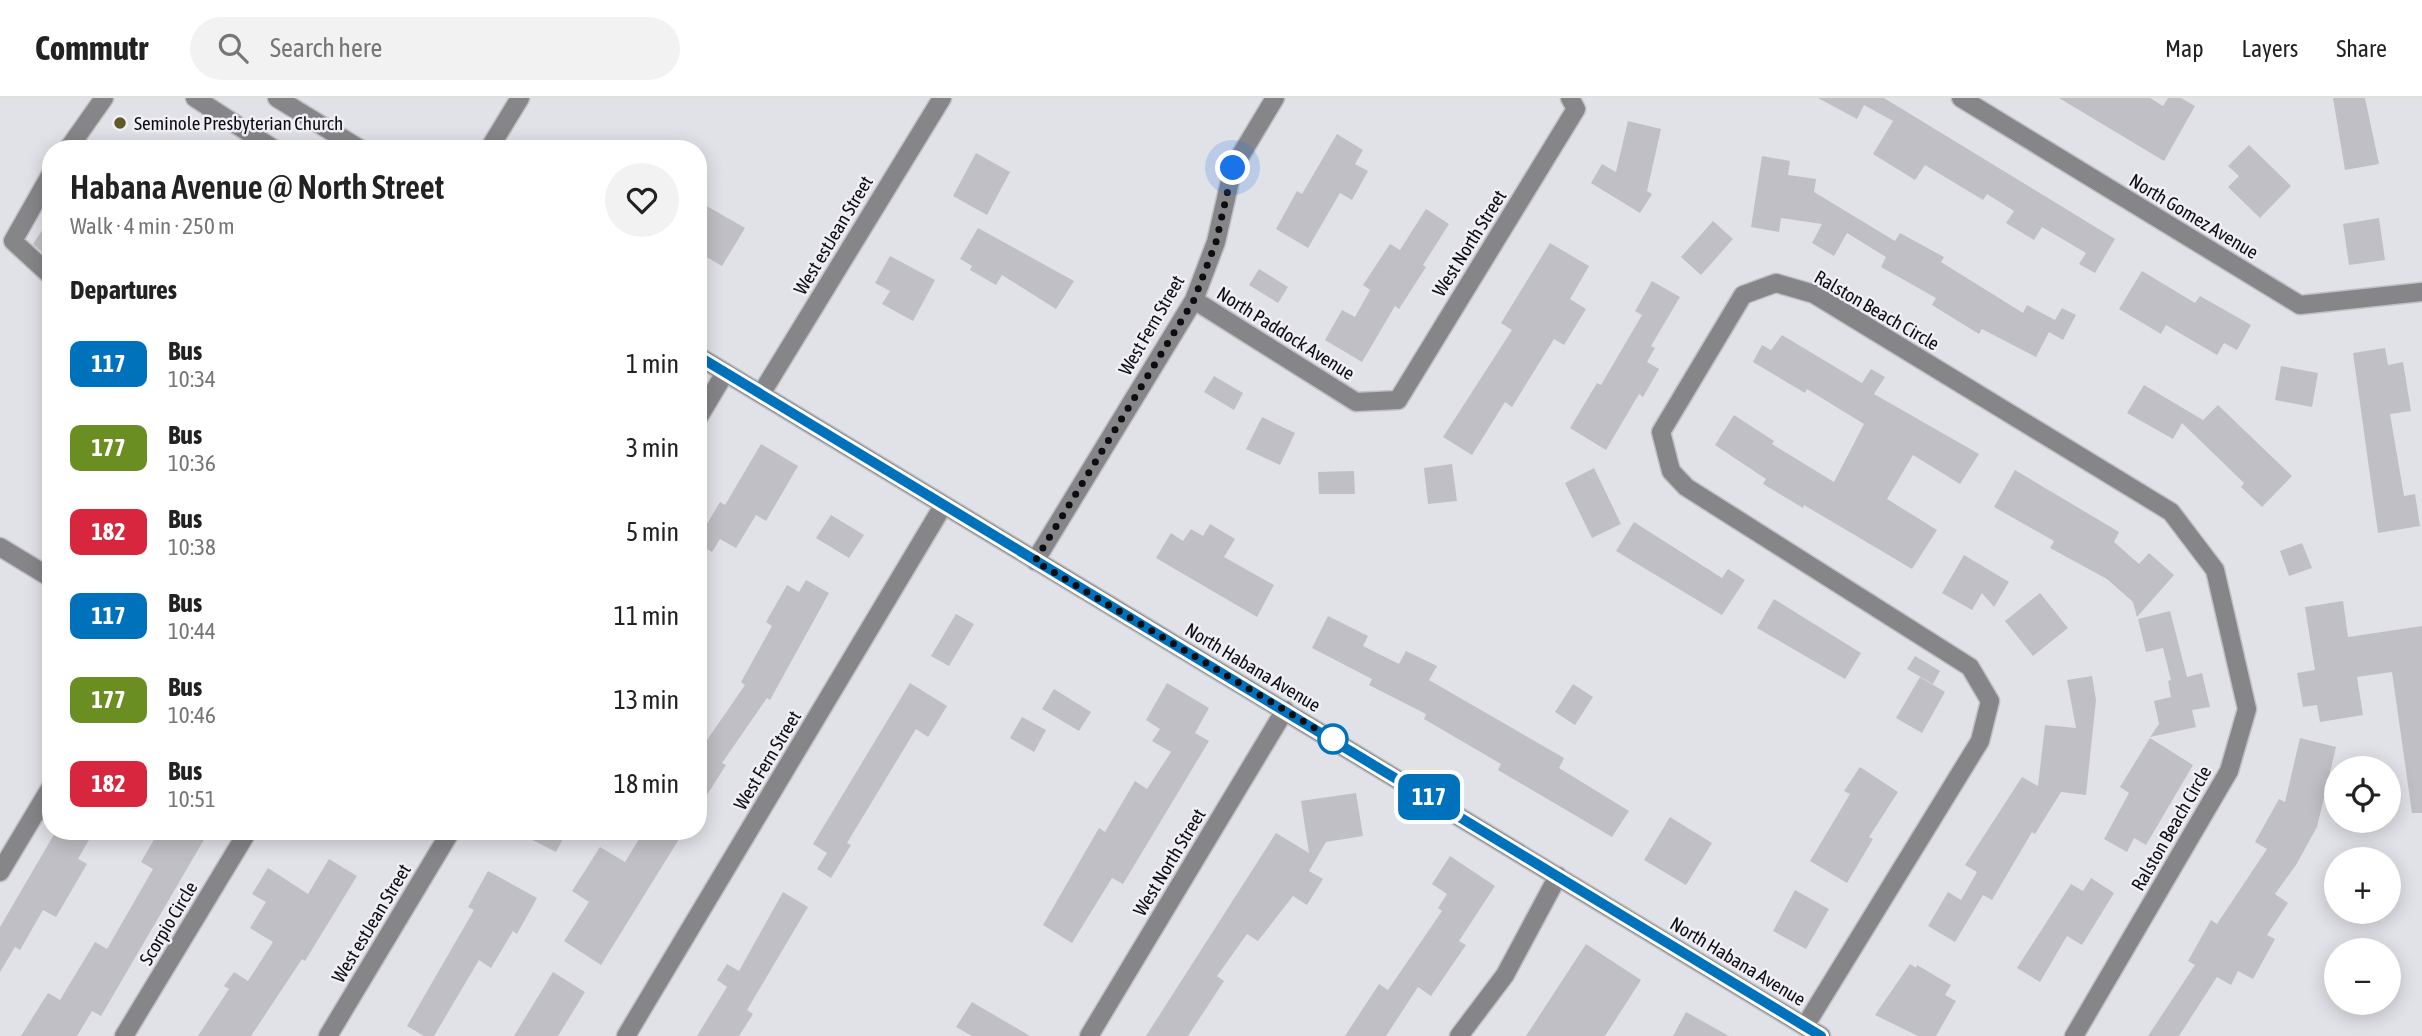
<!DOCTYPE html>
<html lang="en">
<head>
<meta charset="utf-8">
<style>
	:root { --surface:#fff; --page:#f2f2f2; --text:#222; --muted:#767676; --line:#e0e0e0 }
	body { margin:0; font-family:"Asap Condensed",sans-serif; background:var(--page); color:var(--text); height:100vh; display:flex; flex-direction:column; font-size:26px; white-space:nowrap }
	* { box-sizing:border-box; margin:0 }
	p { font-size:23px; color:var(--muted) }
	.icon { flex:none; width:38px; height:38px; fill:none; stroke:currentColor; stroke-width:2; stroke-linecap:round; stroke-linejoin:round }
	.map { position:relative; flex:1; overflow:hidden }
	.side { position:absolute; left:42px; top:42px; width:665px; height:700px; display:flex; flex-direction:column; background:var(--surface); border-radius:28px; box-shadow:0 4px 18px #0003 }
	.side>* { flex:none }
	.badge { padding:0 14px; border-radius:10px; font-size:24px; line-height:46px }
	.buttons { position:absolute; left:2324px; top:658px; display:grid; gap:14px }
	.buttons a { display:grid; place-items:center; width:77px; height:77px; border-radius:50%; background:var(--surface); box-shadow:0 4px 18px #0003; font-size:35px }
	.you { position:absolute; width:35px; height:35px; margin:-18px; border:5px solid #fff; border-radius:50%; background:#1a73e8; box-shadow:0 0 0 10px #1a73e833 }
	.map>.badge { position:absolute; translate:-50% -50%; box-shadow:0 0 0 4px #fff }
	h2 { padding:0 28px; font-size:26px; line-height:63px }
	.round { display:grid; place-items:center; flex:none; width:74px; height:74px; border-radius:37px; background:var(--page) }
	.head { display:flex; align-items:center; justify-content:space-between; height:119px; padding:0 28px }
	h1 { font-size:33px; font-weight:600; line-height:52px }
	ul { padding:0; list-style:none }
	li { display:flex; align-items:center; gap:21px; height:84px; padding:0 28px }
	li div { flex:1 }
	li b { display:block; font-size:26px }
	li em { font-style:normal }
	li .badge { min-width:77px; font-weight:700; text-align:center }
	header { display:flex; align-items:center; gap:42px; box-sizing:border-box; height:98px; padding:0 35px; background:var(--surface); border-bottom:2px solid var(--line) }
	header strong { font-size:33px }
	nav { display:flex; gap:38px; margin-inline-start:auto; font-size:24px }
	.search { width:490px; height:63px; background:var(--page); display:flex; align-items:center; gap:18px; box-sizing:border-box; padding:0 24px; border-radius:38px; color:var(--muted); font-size:26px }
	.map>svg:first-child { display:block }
	.building { fill:#bfbfc5 }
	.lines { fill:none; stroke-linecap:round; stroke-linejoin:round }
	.minor-casing { stroke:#bfbfc6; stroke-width:21 }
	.minor { stroke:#868689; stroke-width:18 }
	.line-casing { stroke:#fff; stroke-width:16 }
	.line { stroke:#0072bc; stroke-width:10 }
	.walk { stroke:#0e0e11; stroke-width:7; stroke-dasharray:0 12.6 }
	.poi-dot { fill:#5d5b28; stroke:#efeff5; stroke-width:2.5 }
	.stop-dot { fill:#fff; stroke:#0072bc; stroke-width:3.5 }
	.labels { text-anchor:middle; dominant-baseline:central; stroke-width:5; stroke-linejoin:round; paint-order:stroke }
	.poi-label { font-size:19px; fill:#0e0e11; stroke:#efeff5; text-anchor:start }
	.street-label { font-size:19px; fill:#0e0e11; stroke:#efeff5 }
</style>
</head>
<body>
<header>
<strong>Commutr</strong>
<div class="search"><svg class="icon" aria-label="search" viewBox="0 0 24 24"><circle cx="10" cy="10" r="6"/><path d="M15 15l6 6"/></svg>Search here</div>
<nav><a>Map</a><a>Layers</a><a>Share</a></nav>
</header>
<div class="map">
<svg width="2422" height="938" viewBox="0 0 2422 938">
	<rect width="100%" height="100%" fill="#e1e1e8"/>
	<path class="building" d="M1818 0H1884L2115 141 2095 175 2079 166 2086 155 2042 129 2034 142 2006 125 2014 113 1987 96 1983 102 1925 67 1915 82 1873 56 1893 23 1864 7 1857 21Z
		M2059 0H2150L2163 8 2168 0H2181L2195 8 2164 63Z
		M2333 0H2365L2379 66 2345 72Z
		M1628 23 1661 31 1647 93 1652 96 1640 115 1591 85 1602 66 1616 74Z
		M1337 36 1363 52 1355 66 1368 73 1352 102 1340 95 1308 150 1276 131 1297 93 1302 96Z
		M2249 47 2291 88 2260 120 2228 89 2239 78 2228 68Z
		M976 55 1010 74 987 117 953 98Z
		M1762 58 1790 63 1788 77 1816 81 1814 94 1895 143 1900 135 1944 159 1941 164 2023 215 2027 207 2055 222 2062 210 2076 217 2063 242 2049 234 2036 259 1982 231 1979 236 1932 207 1936 200 1881 169 1886 159 1847 135 1834 158 1812 145 1822 126 1781 120 1779 134 1751 129Z
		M698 103 745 130 722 168 698 154Z
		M1426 111 1449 126 1423 167 1426 169 1399 211 1395 208 1362 264 1325 242 1342 212 1355 219 1370 192 1363 187 1390 146 1400 152Z
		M51 119V162L33 146Z
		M2379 120 2385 162 2349 167 2343 126Z
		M1713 123 1733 141 1701 177 1681 159Z
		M978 130 1074 183 1056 211 1002 177 996 187 970 172 972 168 960 161Z
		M1550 145 1589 168 1570 201 1586 211 1564 247 1554 241 1512 309 1505 304 1472 357 1443 339 1512 232 1501 225Z
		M890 158 935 182 913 223 882 206 890 193 875 185Z
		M1259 171 1288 189 1278 205 1249 187Z
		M2142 173 2195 205 2200 198 2251 227 2237 252 2224 245 2217 257 2166 227 2161 236 2119 211Z
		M1652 183 1680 199 1651 248 1655 250 1647 264 1659 271 1643 299 1639 296 1606 352 1570 330 1597 285 1601 287 1642 217 1635 213Z
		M1782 237 1862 285 1871 271 1885 279 1874 296 1979 356 1960 386 1913 357 1887 401 1937 432 1912 471 1804 407 1803 410 1763 386 1766 381 1715 347 1734 317 1774 343 1772 346 1834 384 1864 326 1807 291 1805 295 1753 264 1762 247 1771 252Z
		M2385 250 2388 267 2403 264 2411 313 2390 316 2404 398 2415 396 2420 428 2378 435 2353 255Z
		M2281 268 2318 275 2312 309 2275 302Z
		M1214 278 1243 295 1234 312 1204 294Z
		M2144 287 2203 322 2218 307 2292 378 2262 409 2241 389 2244 385 2182 325 2173 341 2127 315Z
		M1262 319 1295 335 1280 367 1246 351Z
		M761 346 798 368 766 423 756 417 736 450 720 441 712 454 698 446V441L720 404 725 407Z
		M1452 366 1457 403 1428 406 1424 370Z
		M1594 370 1621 426 1592 440 1565 385Z
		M2015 372 2119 434 2114 444 2139 466 2149 455 2174 477 2137 519 2133 504 2107 481 2050 450 2054 443 1994 409Z
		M1354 373 1355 396H1319L1318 374Z
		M831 417 864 437 849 460 816 440Z
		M1634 424 1722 480 1728 471 1745 482 1722 517 1616 453Z
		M1210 426 1235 441 1224 459 1274 487 1257 519 1156 460 1171 435 1183 443 1191 431 1203 438Z
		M2302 445 2312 470 2289 478 2280 453Z
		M1964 457 2009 484 1994 509 1982 495 1972 512 1942 495Z
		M806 482 829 495 770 602 767 600 722 665 726 667 698 711V655L745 587 741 584 772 528 766 524 787 487 799 494Z
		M2040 495 2068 530 2033 558 2005 523Z
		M1774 501 1861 555 1845 581 1757 530Z
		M2343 503 2348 539 2422 528V715H2412L2392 574 2357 579 2363 617 2320 624 2317 607 2303 609 2297 575 2315 572 2305 509Z
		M2170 513 2187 579 2202 575 2210 609 2192 612 2196 629 2150 639 2159 626 2154 603 2171 599 2168 583 2171 582 2163 550 2146 554 2138 521Z
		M956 516 974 526 949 568 931 558Z
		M1328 518 1368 538 1363 548 1399 566 1406 553 1437 568 1429 582 1564 660 1559 670 1629 713 1612 739 1498 672 1501 666 1424 621 1426 616 1369 587 1372 581 1312 550Z
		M1915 558 1940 573 1933 586 1907 571Z
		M2092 578 2096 602 2086 697 2061 694 2035 736 2032 734 1992 802 1983 797 1955 844 1928 828 1948 794 1961 802 1977 774 1965 767 2022 679 2038 688 2045 627 2076 630 2067 582Z
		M1920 579 1945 594 1922 635 1896 620Z
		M910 585 947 608 928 639 916 631 847 745 851 747 831 780 817 771 827 755 813 746Z
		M1167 585 1209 610 1195 635 1209 643 1123 786 1112 780 1072 845 1043 827 1099 730 1105 734 1135 683 1147 691 1171 654 1152 643 1160 631 1146 622Z
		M1573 586 1593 599 1575 627 1555 614Z
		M1054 591 1091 614 1079 633 1042 611Z
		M1022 619 1046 632 1034 654 1010 640Z
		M2150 640 2193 667 2146 747 2134 740 2127 754 2104 741 2129 695 2120 689Z
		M2300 640 2336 649 2317 729 2296 767 2275 796 2288 805 2267 837 2275 841 2253 881 2238 873 2231 887 2217 879 2179 938H2148L2195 867 2188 863 2211 822 2217 826 2267 751 2255 744 2279 701 2285 704Z
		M1860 669 1898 694 1869 739 1873 741 1847 785 1810 763 1850 696 1844 693Z
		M1356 695 1363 738 1326 744 1309 773 1323 781 1307 807 1293 798 1258 843 1247 836 1217 878 1224 883 1188 938H1146L1276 735 1309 755 1301 703Z
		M1670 719 1712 745 1686 787 1644 762Z
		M56 733H94L78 761 87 766 56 819 43 812 20 852 15 849 0 874V829Z
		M159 733H209L101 918 92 913 77 938H21L48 895 60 902 95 844 107 851 153 771 141 764Z
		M515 733H567L556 754Z
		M644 733H684L601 867 564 843 589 804 572 793 600 749 625 764Z
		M1450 758 1495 788 1459 843 1466 847 1431 898 1418 889 1386 938H1345L1379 886 1388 892 1442 813 1438 810 1447 796 1432 786Z
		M329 761 357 778 305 863 302 861 251 938H198L229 891 224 888 234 874 248 883 273 844 250 830 266 804 252 796 268 770 308 796Z
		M488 773 537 800 517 836 513 833 491 870 479 862 434 938H424L407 928 474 812 468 809Z
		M2091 780 2114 795 2082 847 2067 838 2040 884 2017 870 2071 786 2083 793Z
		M1795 792 1829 811 1806 851 1773 833Z
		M783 794 808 809 747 912 753 916 739 938H697L727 889 717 882 727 866 739 873Z
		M1586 846 1641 882 1605 938H1526Z
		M1910 866 1916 870 1917 867 1951 887 1945 897 1956 903 1936 938H1918L1875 917Z
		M553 874 585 894 558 938H514Z
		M972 904 1030 938H972L956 929Z
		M1686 914 1729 938H1673Z"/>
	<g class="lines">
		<g class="minor-casing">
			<path id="minor" d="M195 0 274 51
				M277 0 360 51
				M1961 0 2300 207 2422 194
				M68 51 104 0
				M489 51 520 0
				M51 76 13 143 51 178
				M1194 202 1356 304 1398 302 1576 11 1570 0
				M698 258 1821 938
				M761 296 942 0
				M698 320 725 275
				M0 449 51 480
				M1035 463 1194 202 1216 144 1233 70 1275 0
				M0 774 51 689
				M1805 928 1980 643 1990 603 1970 569 1686 389 1671 373 1661 334 1743 197 1776 185 1814 196 2171 414 2215 472 2247 611 2229 673 2074 938
				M124 938 248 733
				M328 938 451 733
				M626 938 943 408
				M1089 938 1285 612
				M1459 938 1505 877 1558 778"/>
		</g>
		<use href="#minor" class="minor"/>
	</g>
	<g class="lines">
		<g class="line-casing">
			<path id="line" d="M698 258 1821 938"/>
		</g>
		<use href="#line" class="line"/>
		<path class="walk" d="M1233 70 1216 144 1194 202 1035 463 1333 641"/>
	</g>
	<circle class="poi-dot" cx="120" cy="25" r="7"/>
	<circle class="stop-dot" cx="1333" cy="641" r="14"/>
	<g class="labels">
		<g class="poi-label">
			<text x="134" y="25">Seminole Presbyterian Church</text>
		</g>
		<g class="street-label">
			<text transform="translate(2194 118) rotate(31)">North Gomez Avenue</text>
			<text transform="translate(833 137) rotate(-59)">West estJean Street</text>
			<text transform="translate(1469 145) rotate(-58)">West North Street</text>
			<text transform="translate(1877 212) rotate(30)">Ralston Beach Circle</text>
			<text transform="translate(1151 227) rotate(-60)">West Fern Street</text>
			<text transform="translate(1286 235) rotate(32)">North Paddock Avenue</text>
			<text transform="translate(1253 569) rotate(31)">North Habana Avenue</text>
			<text transform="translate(767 662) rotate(-59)">West Fern Street</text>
			<text transform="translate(2171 730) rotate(-60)">Ralston Beach Circle</text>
			<text transform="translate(1169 764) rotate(-59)">West North Street</text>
			<text transform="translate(168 825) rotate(-59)">Scorpio Circle</text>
			<text transform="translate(371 825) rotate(-59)">West estJean Street</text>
			<text transform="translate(1738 863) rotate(31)">North Habana Avenue</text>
		</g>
	</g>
</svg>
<div class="buttons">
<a><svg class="icon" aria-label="locate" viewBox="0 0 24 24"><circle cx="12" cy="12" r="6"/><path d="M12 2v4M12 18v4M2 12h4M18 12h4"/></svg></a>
<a>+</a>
<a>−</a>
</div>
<div class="you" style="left:1233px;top:70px"></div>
<b class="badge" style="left:1429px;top:699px;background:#0072bc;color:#fff">117</b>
<section class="side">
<div class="head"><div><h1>Habana Avenue @ North Street</h1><p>Walk · 4 min · 250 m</p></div><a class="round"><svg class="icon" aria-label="heart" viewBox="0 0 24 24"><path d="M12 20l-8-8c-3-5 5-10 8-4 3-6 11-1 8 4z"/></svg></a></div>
<h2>Departures</h2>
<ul>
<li><span class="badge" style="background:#0072bc;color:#fff">117</span><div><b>Bus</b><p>10:34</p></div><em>1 min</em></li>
<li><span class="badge" style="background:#6b8e23;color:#fff">177</span><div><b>Bus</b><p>10:36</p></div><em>3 min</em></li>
<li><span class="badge" style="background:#d7263d;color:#fff">182</span><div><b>Bus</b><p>10:38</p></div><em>5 min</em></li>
<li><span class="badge" style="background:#0072bc;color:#fff">117</span><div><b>Bus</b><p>10:44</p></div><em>11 min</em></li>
<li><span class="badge" style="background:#6b8e23;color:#fff">177</span><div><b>Bus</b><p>10:46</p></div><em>13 min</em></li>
<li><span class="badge" style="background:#d7263d;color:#fff">182</span><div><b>Bus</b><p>10:51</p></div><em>18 min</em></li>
</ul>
</section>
</div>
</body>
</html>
